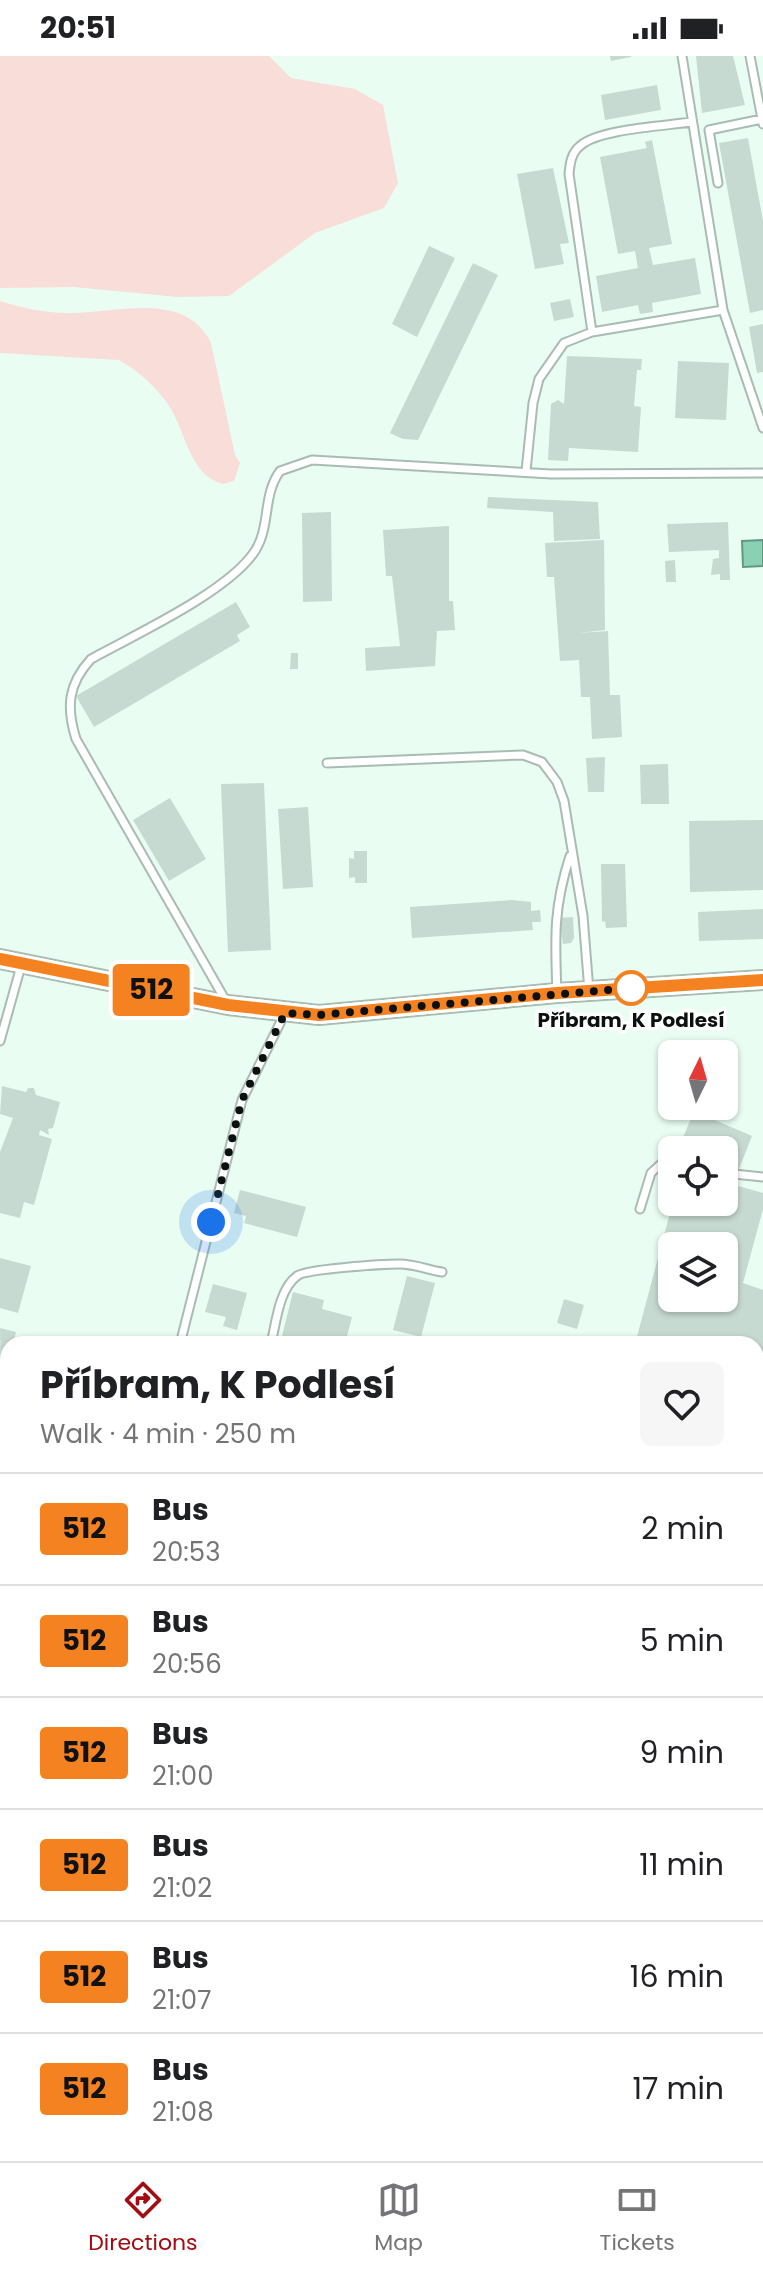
<!DOCTYPE html>
<html lang="en">
<head>
<meta charset="utf-8">
<style>
	:root { --surface:#fff; --page:#f6f6f6; --text:#202124; --muted:#757577; --line:#e0e0e0; --accent:#a40b11 }
	body { margin:0; font-family:Poppins,sans-serif; background:var(--page); color:var(--text); height:100vh; display:flex; flex-direction:column; font-size:30px; white-space:nowrap }
	* { box-sizing:border-box; margin:0 }
	p { font-size:26px; color:var(--muted) }
	.icon { flex:none; width:44px; height:44px; fill:none; stroke:currentColor; stroke-width:2; stroke-linecap:round; stroke-linejoin:round }
	.map { position:relative; flex:1; overflow:hidden }
	.details { position:absolute; left:0px; top:1280px; width:764px; height:826px; display:flex; flex-direction:column; background:var(--surface); border-radius:24px 24px 0 0; box-shadow:0 2px 6px #0004 }
	.details>* { flex:none }
	.badge { padding:0 16px; border-radius:6px; font-size:28px; line-height:52px }
	.needle { width:52px; rotate:5deg }
	.buttons { position:absolute; left:658px; top:984px; display:grid; gap:16px }
	.buttons a { display:grid; place-items:center; width:80px; height:80px; border-radius:12px; background:var(--surface); box-shadow:0 2px 6px #0004; font-size:40px }
	.you { position:absolute; width:40px; height:40px; margin:-20px; border:6px solid #fff; border-radius:50%; background:#1a73e8; box-shadow:0 0 0 12px #1a73e833 }
	.map>.badge { position:absolute; translate:-50% -50%; box-shadow:0 0 0 4px #fff }
	.round { display:grid; place-items:center; flex:none; width:84px; height:84px; border-radius:12px; background:var(--page) }
	.overview { display:flex; align-items:center; justify-content:space-between; height:136px; padding:0 40px }
	h1 { font-size:38px; font-weight:700; line-height:60px }
	ul { padding:0; list-style:none }
	li { display:flex; align-items:center; gap:24px; height:112px; padding:0 40px; border-top:2px solid var(--line) }
	li div { flex:1 }
	li b { display:block; font-size:30px }
	li em { font-style:normal }
	li .badge { min-width:88px; font-weight:700; text-align:center }
	.status { display:flex; justify-content:space-between; align-items:center; height:56px; padding:0 40px; background:var(--surface); direction:ltr }
	.status svg { height:22px; fill:currentColor }
	.tab-bar { display:flex; justify-content:space-around; align-items:center; height:112px; border-top:2px solid var(--line); background:var(--surface); font-size:22px; color:var(--muted) }
	.tab-bar a { display:grid; justify-items:center; gap:4px }
	.tab-bar .current { color:var(--accent) }
	.map>svg:first-child { display:block }
	.green { fill:#f8ddd9 }
	.water { fill:#8ad0b2; stroke:#649781; stroke-width:2 }
	.lines { fill:none; stroke-linecap:round; stroke-linejoin:round }
	.stream { stroke:#649781; stroke-width:5 }
	.building { fill:#c7dad1; fill-rule:evenodd }
	.lane-casing { stroke:#a9bcb3; stroke-width:11 }
	.street-casing { stroke:#a9bcb3; stroke-width:18 }
	.secondary-casing { stroke:#a9bcb3; stroke-width:22 }
	.primary-casing { stroke:#dddedd; stroke-width:26 }
	.lane { stroke:#fff; stroke-width:7 }
	.street { stroke:#fff; stroke-width:14 }
	.secondary { stroke:#fff; stroke-width:18 }
	.primary { stroke:#f8dbd7; stroke-width:22 }
	.line-casing { stroke:#fff; stroke-width:18 }
	.line { stroke:#f58220; stroke-width:12 }
	.walk { stroke:#0b110e; stroke-width:8; stroke-dasharray:0 14.4 }
	.stop-dot { fill:#fff; stroke:#f58220; stroke-width:4 }
	.labels { text-anchor:middle; dominant-baseline:central; stroke-width:7; stroke-linejoin:round; paint-order:stroke }
	.stop-label { font-size:20px; font-weight:bold; fill:#0b110e; stroke:#fff }
</style>
</head>
<body>
<div class="status"><b>20:51</b><svg viewBox="0 0 49 12"><path d="M0 12V9h3v3zM5 12V6h3v6zM10 12V3h3v9zM15 12V0h3v12zM26 1h20v11H26zM47 4h2v5h-2z"/></svg></div>
<div class="map">
<svg width="763" height="2105" viewBox="0 0 763 2105">
	<rect width="100%" height="100%" fill="#e9fdf3"/>
	<path class="green" d="M0 0H269L291 22 355 33 383 49 398 127 384 152 315 177 229 240 178 241 74 231 0 232Z
		M0 245C21 252 45 257 68 257 114 258 185 233 211 287L235 399 240 407 234 425 223 428C188 419 186 373 167 347 155 330 137 314 119 304L0 297Z
		M763 1827V2105H339L346 2098H756V1828Z"/>
	<path class="water" d="M763 484V510L743 511 742 485Z"/>
	<g class="lines">
		<path class="stream" d="M0 2012 8 2006"/>
	</g>
	<path class="building" d="M610 0H631V1L611 5Z
		M696 0H733L745 49 702 57Z
		M657 29 661 54 605 64 601 39Z
		M748 82 763 165V254L750 257 719 87Z
		M652 84 672 188 649 192 653 209 695 202 701 238 652 247 653 256 640 258 638 249 602 256 596 220 638 212 635 195 618 198 600 101 647 92 645 86Z
		M553 112 569 187 560 188 564 208 535 213 517 118Z
		M429 190 455 202 417 281 392 268Z
		M473 207 498 219 418 384 403 383 390 377Z
		M570 243 574 261 554 265 550 247Z
		M763 268V316L757 317 749 271Z
		M567 300 642 303 641 314H637L634 350 641 351 638 396 569 392 568 405 548 404 551 348 558 344 564 348Z
		M678 305 729 307 726 364 675 362Z
		M488 441 598 446 600 483 554 485 553 456 487 452Z
		M331 456 332 545 303 546 302 457Z
		M728 466 730 524H720V518L711 519 713 503 719 502V494L669 496 667 468Z
		M449 470V545H453L455 574 437 575 435 610 366 615 365 592 400 590 392 520H386L383 474Z
		M604 484 605 574 578 577 608 575 610 639H620L622 681 592 683 590 641H581L579 604 560 605 554 521H547L545 487Z
		M675 504 676 526H666L665 505Z
		M236 546 250 571 237 579 240 585 94 671 76 640Z
		M291 597H298V613H290Z
		M605 701 604 736H588L586 702Z
		M668 708 669 748H641L640 709Z
		M264 727 271 894 228 896 221 728Z
		M170 742 206 803 169 825 133 764Z
		M308 751 313 831 283 833 278 753Z
		M763 764V834L690 836 689 765Z
		M354 795H367V827H355V821L349 822V802L354 803Z
		M601 808H625L627 871 606 872 605 865 602 866Z
		M512 844 531 846V855L540 854 541 866H532L533 874 412 882 410 851Z
		M763 853V883L699 885 698 856Z
		M573 861 574 882 571 887 563 888 559 862Z
		M2 1030 26 1036 28 1032H34L36 1039 60 1046 53 1072 48 1073 49 1079 40 1074 39 1079 52 1083 34 1149 24 1146 20 1162 0 1157V1096L13 1062 0 1058Z
		M694 1055 752 1080 739 1113 724 1107V1094H693L680 1089Z
		M724 1126 763 1137V1153L743 1227 763 1234V1336L756 1334V1288H635L673 1146H724ZM672 1190H724V1242H672Z
		M240 1134 306 1151 297 1181 244 1167 246 1160 234 1157Z
		M0 1202 31 1210 18 1257 0 1252Z
		M407 1220 435 1227 421 1281 393 1274Z
		M213 1228 247 1237 237 1274 223 1270 226 1261 205 1256Z
		M293 1236 324 1244 322 1253 352 1261 345 1288H315L282 1280Z
		M564 1243 584 1249 577 1273 557 1267Z
		M0 1272 16 1276 13 1288H8V1306L1 1332Z
		M756 1653 763 1657 756 1677Z
		M756 1699 763 1700V1734L756 1733Z
		M761 1845 763 1846V1887L756 1881V1868L760 1864 756 1850Z
		M32 2098H78L68 2105H37Z
		M211 2098H301L290 2105H209Z"/>
	<g class="lines">
		<g class="lane-casing">
			<path id="lane" d="M750 0 762 63
				M718 127 709 74 762 63 763 68
				M723 254 763 372
				M592 276 569 118C570 108 571 97 580 90 598 73 665 70 691 66
				M526 415 533 347 539 323 564 287 592 276 723 254 682 0
				M327 707 523 699 542 706 557 726 564 745 583 860 589 935
				M557 937C555 884 553 852 570 800
				M227 947 76 683C66 651 68 628 91 603 136 578 228 536 255 495 271 470 262 440 280 415L312 404 551 418 763 417
				M0 985 21 910
				M724 1117 763 1121
				M640 1153 651 1117 663 1106H672
				M180 1288 242 1044 285 957
				M271 1288C276 1267 279 1233 297 1220 305 1213 384 1208 400 1208 414 1208 429 1214 442 1216
				M756 1391 763 1379
				M0 1624 8 1627
				M756 1790 763 1786
				M756 1819 763 1818"/>
		</g>
		<g class="street-casing">
			<path id="street" d="M761 2105 763 2103"/>
		</g>
		<g class="secondary-casing">
			<path id="secondary" d="M0 903 228 949 319 959 557 937 763 924"/>
		</g>
		<g class="primary-casing">
			<path id="primary" d="M756 1506 763 1494
				M323 2105 331 2098"/>
		</g>
		<use href="#lane" class="lane"/>
		<use href="#street" class="street"/>
		<use href="#secondary" class="secondary"/>
		<use href="#primary" class="primary"/>
	</g>
	<g class="lines">
		<g class="line-casing">
			<path id="line" d="M0 903 228 949 319 959 557 937 763 924"/>
		</g>
		<use href="#line" class="line"/>
		<path class="walk" d="M211 1166 242 1044 285 957 319 959 631 932"/>
	</g>
	<circle class="stop-dot" cx="631" cy="932" r="16"/>
	<g class="labels">
		<g class="stop-label">
			<text x="631" y="964">Příbram, K Podlesí</text>
		</g>
	</g>
</svg>
<div class="buttons">
<a><svg class="needle" viewBox="-14 -14 28 28"><path d="M0-13l5 13h-10z" fill="#e53935"/><path d="M0 13l5-13h-10z" fill="#757577"/></svg></a>
<a><svg class="icon" aria-label="locate" viewBox="0 0 24 24"><circle cx="12" cy="12" r="6"/><path d="M12 2v4M12 18v4M2 12h4M18 12h4"/></svg></a>
<a><svg class="icon" aria-label="layers" viewBox="0 0 24 24"><path d="M12 4l9 5-9 5-9-5zM3 14l9 5 9-5"/></svg></a>
</div>
<div class="you" style="left:211px;top:1166px"></div>
<b class="badge" style="left:151px;top:934px;background:#f58220;color:#111">512</b>
<section class="details">
<div class="overview"><div><h1>Příbram, K Podlesí</h1><p>Walk · 4 min · 250 m</p></div><a class="round"><svg class="icon" aria-label="heart" viewBox="0 0 24 24"><path d="M12 20l-8-8c-3-5 5-10 8-4 3-6 11-1 8 4z"/></svg></a></div>
<ul>
<li><span class="badge" style="background:#f58220;color:#111">512</span><div><b>Bus</b><p>20:53</p></div><em>2 min</em></li>
<li><span class="badge" style="background:#f58220;color:#111">512</span><div><b>Bus</b><p>20:56</p></div><em>5 min</em></li>
<li><span class="badge" style="background:#f58220;color:#111">512</span><div><b>Bus</b><p>21:00</p></div><em>9 min</em></li>
<li><span class="badge" style="background:#f58220;color:#111">512</span><div><b>Bus</b><p>21:02</p></div><em>11 min</em></li>
<li><span class="badge" style="background:#f58220;color:#111">512</span><div><b>Bus</b><p>21:07</p></div><em>16 min</em></li>
<li><span class="badge" style="background:#f58220;color:#111">512</span><div><b>Bus</b><p>21:08</p></div><em>17 min</em></li>
</ul>
</section>
</div>
<nav class="tab-bar">
<a class="current"><svg class="icon" aria-label="directions" viewBox="0 0 24 24"><path d="M12 3l9 9-9 9-9-9zM9 14v-3h6M13 9l2 2-2 2"/></svg>Directions</a>
<a><svg class="icon" aria-label="map" viewBox="0 0 24 24"><path d="M3 6l6-2 6 2 6-2v14l-6 2-6-2-6 2zM9 4v14M15 6v14"/></svg>Map</a>
<a><svg class="icon" aria-label="tickets" viewBox="0 0 24 24"><path d="M3 7h18v10H3zM15 7v10"/></svg>Tickets</a>
</nav>
</body>
</html>
